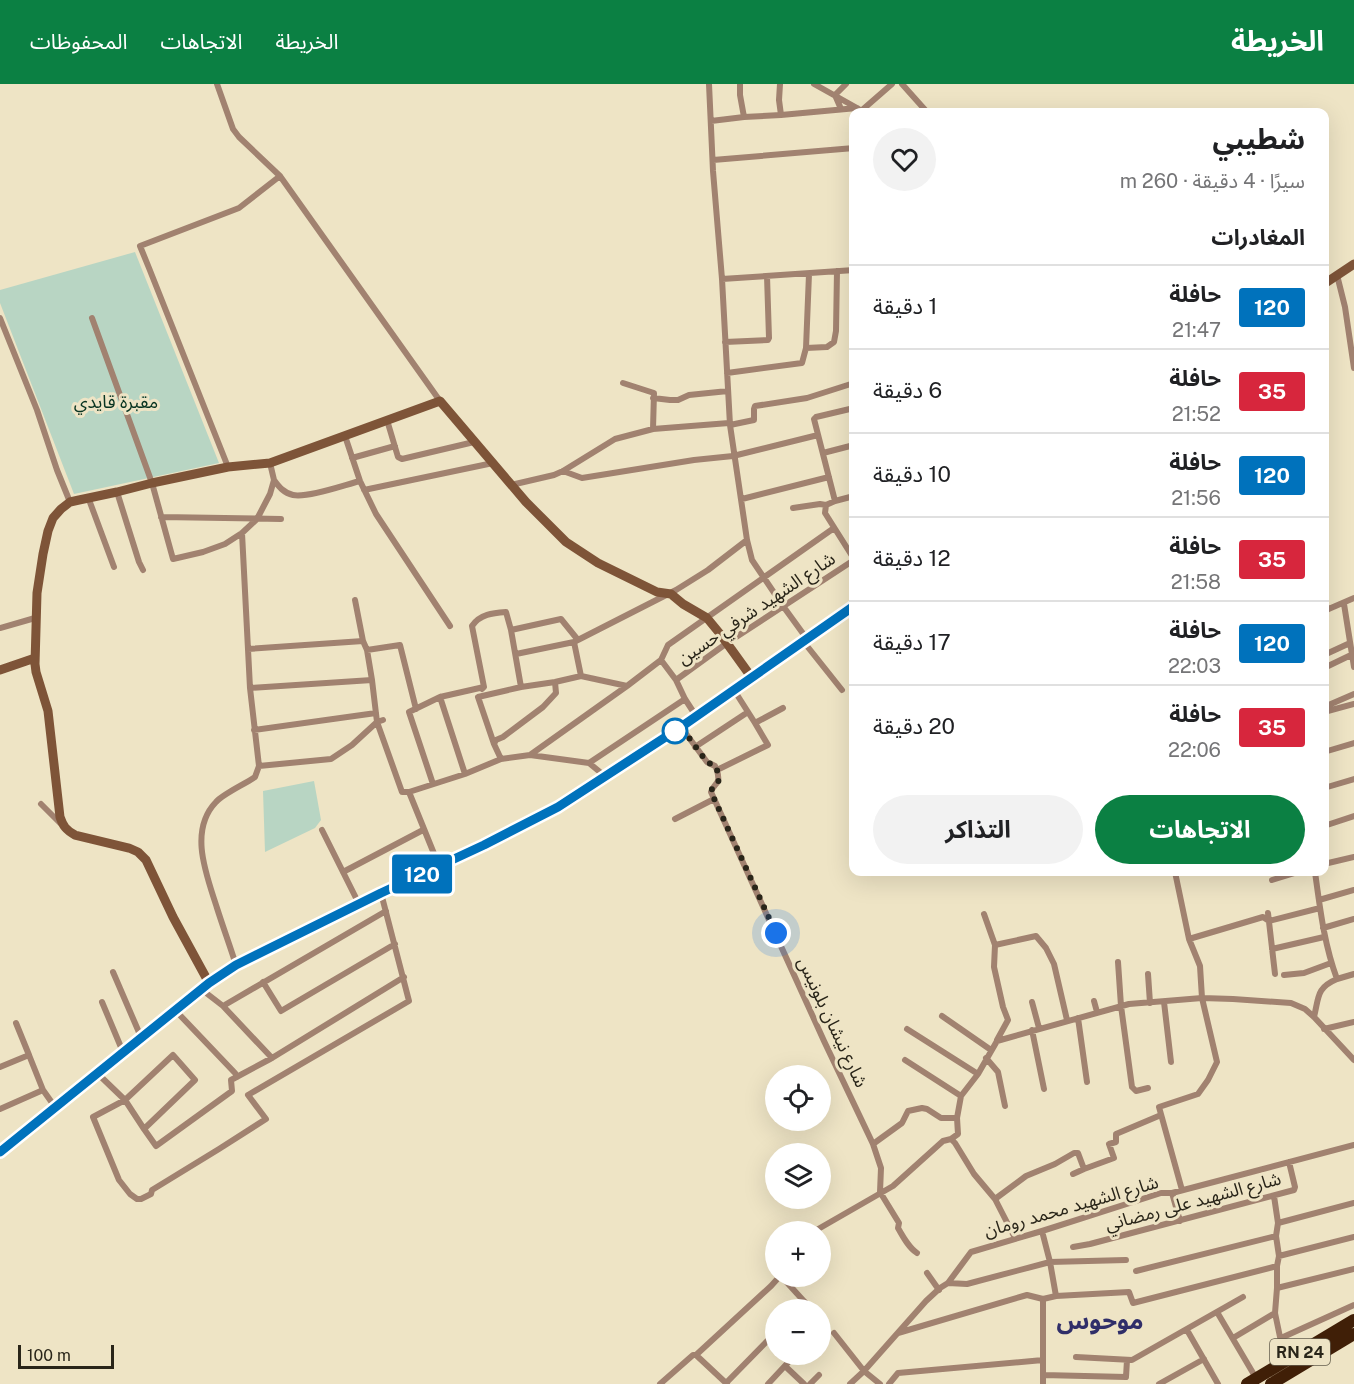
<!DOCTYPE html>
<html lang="ar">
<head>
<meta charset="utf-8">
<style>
	:root { --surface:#fff; --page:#f2f2f2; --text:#202124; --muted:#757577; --line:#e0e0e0; --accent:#0b8043 }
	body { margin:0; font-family:"Public Sans","Noto Sans Arabic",sans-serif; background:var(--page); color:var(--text); direction:rtl; height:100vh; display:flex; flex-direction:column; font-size:22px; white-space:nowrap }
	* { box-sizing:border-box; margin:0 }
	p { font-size:20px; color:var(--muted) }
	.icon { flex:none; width:33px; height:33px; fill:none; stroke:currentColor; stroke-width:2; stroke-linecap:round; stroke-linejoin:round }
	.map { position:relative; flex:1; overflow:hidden; direction:ltr }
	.details { position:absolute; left:849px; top:24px; width:480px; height:768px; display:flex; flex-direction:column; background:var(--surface); border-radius:12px; box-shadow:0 6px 24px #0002; direction:rtl }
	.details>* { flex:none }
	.badge { padding:0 12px; border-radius:4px; font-size:21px; line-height:39px }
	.controls { position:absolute; left:765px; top:981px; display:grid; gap:12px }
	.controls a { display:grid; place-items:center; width:66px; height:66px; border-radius:50%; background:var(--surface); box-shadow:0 6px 24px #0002; font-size:30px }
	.scale { position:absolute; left:18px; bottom:15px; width:96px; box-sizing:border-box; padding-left:6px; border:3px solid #292519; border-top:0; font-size:16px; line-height:21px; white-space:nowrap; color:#292519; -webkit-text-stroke:4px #eee4c5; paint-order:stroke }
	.you { position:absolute; width:30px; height:30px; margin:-15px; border:4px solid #fff; border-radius:50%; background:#1a73e8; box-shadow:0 0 0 9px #1a73e833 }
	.map>.badge { position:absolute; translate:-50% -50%; box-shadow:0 0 0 3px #fff }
	h2 { padding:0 24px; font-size:22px; line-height:54px }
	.round { display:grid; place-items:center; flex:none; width:63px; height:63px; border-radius:32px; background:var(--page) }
	.overview { display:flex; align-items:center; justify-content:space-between; height:102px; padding:0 24px }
	h1 { font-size:28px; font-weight:700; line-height:45px }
	.action { display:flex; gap:12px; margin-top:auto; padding:12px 24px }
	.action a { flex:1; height:69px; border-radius:36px; background:var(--accent); color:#fff; font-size:24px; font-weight:700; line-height:69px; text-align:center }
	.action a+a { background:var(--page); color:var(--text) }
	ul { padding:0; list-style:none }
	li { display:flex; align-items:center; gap:18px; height:84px; padding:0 24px; border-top:2px solid var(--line) }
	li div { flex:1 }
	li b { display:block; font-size:22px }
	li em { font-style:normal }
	li .badge { min-width:66px; font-weight:700; text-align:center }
	header { display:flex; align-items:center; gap:36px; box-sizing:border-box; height:84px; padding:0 30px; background:var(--accent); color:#fff }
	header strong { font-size:28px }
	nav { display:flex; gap:33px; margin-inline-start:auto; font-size:21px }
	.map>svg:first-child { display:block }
	.green { fill:#b8d5c3 }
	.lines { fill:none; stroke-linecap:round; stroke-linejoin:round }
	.street { stroke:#a18270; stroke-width:6 }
	.secondary { stroke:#7e5438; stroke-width:9 }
	.highway { stroke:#401f07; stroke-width:12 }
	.line-casing { stroke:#fff; stroke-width:14 }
	.line { stroke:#0072bc; stroke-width:9 }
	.walk { stroke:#292519; stroke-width:6; stroke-dasharray:0 10.8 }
	.stop-dot { fill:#fff; stroke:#0072bc; stroke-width:3 }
	.labels { text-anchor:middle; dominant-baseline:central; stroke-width:6; stroke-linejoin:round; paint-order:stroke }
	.shield { fill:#eee4c5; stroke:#645e4d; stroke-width:1.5 }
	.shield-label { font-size:16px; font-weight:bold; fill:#292519 }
	.park-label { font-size:18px; fill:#083421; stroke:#eee4c5 }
	.street-label { font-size:18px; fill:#292519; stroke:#eee4c5 }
	.district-label { font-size:24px; font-weight:bold; fill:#302e69; stroke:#eee4c5 }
</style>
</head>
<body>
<header>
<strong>الخريطة</strong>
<nav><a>الخريطة</a><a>الاتجاهات</a><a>المحفوظات</a></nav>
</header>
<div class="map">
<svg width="1354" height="1300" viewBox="0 0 1354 1300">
	<rect width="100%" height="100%" fill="#eee4c5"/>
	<path class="green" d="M135 168 219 379 74 410 0 219V206Z
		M314 697 321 736 315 744 265 768 263 707Z"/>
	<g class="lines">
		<path class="street" d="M217 0 233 45 239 53 280 92
			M709 0 713 87 722 195 730 341 747 456 752 476 783 522 807 555
			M740 0V11L744 33
			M780 0 779 16 781 31 857 24
			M814 0 857 24 863 28
			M902 0 927 28
			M841 25 835 11 846 0
			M861 27 892 0
			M711 37 744 33 781 31
			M713 76 854 64
			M1337 191 1345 223 1354 284
			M722 195 854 186
			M0 234 37 326 57 386 70 418
			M92 234 152 399 173 475 203 468 225 460 242 449 257 435 270 410 274 396 270 379
			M725 258 768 256 769 254 767 192
			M806 264 827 263 834 258 836 247 837 187
			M727 289 802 279 806 264 809 190
			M623 299 654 309 653 345
			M653 314 670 316H678L689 311 728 307
			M387 336 398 373 402 375 474 358
			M730 341 754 336V325L755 322 807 314 854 299
			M345 352 360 397 376 430 450 542
			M823 369 854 361
			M352 374 395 362
			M228 383 149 184 140 162 239 124 280 92 440 317
			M563 387 582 394 694 376 733 372 818 351
			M274 396C279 403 284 409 293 411 308 414 344 401 360 397
			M511 401 554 391 563 387 615 355 653 345 729 339
			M364 406 493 379
			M117 408 139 478 143 486
			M854 412 835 417 826 421 825 429 854 475
			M88 413 114 483
			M742 415 829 393
			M835 417 814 335 816 333 854 324
			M793 424 820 420 826 421
			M161 433 281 435
			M1324 510 1327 526
			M355 516 363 557 367 566 372 596 377 638 402 708H409L465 690 501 675 494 660 478 613 521 603 555 598 581 592 574 558 676 506 708 486 747 456
			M1344 520 1354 583
			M1324 527 1354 514
			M0 544 35 534
			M803 557 842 606
			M248 565 363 557
			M367 566 400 561 416 625
			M516 570 574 558
			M1324 571 1350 559
			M661 576 668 561 834 444
			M1324 584 1351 571
			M581 592 627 602 661 576 676 596 685 615 696 632
			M676 596 727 559 854 476
			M484 603 472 542C480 530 493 529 506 528L511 546
			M521 603 511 546 561 535 578 556
			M250 604 372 596
			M440 613 484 603 482 605
			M1324 623 1354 610
			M748 628 755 639 783 624
			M1324 628 1354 620
			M681 643 707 678 715 682 717 686 768 661 755 639
			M254 646 376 629
			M494 660 496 656 503 653 543 623 556 609 555 598
			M695 663 748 628 734 606
			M1324 668 1354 659
			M530 671 627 602
			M501 675 530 671 589 679 606 693
			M589 679 685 615
			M259 682 331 675 352 661 377 638 383 636
			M717 686C721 702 715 697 711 708L824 957 873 1060 881 1084 880 1108 899 1139 898 1144C903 1153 909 1164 917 1169
			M433 700 409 628 440 613 465 690
			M1324 704 1354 695
			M409 708 439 782
			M41 720 60 739
			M675 735 714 715
			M1324 742 1354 732
			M322 746 359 820
			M1324 780 1354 773
			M343 788 423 746
			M1175 788 1189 855 1200 882 1202 914 1217 978 1208 996 1198 1010 1159 1023 1182 1106
			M1272 796 1298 788
			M1319 816 1354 806
			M1268 829 1275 890
			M984 830 995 861 994 883 1003 923 1008 936 997 956
			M1323 844 1354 835
			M1189 855 1263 833 1269 837 1320 824
			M995 861 1036 852 1046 864 1054 880 1067 936
			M1272 865 1324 853
			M1118 878 1121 922 1132 1003 1136 1007 1148 1004
			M236 881C230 862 223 843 217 824 207 792 188 747 216 718 223 710 245 700 255 693L259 682 250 604 242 449
			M113 888 141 953
			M1148 890 1150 919
			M1284 891 1304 889 1331 879
			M1337 895 1354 890
			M263 898 281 927 395 860
			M201 905 223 922 272 974
			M1094 917 1097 928
			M102 918 123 968
			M1032 918 1039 944
			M1164 918 1171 978
			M223 922 386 827
			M175 926 235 989 237 993
			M942 932 991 966
			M1314 933C1319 913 1316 904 1337 895 1324 860 1320 824 1315 788
			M1078 934 1087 998
			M16 939 29 971
			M907 945 978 990
			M1324 945 1354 938
			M1032 946 1044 1005
			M986 974 998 988 1005 1022
			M905 976 961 1012
			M0 983 29 971 43 1006 55 1023
			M97 989 125 1016 173 971 195 996 144 1045 156 1062 232 1007 231 996 272 974 404 893
			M0 1025 43 1006
			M144 1045 125 1016 93 1033 119 1096 130 1110 137 1115H141L151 1110 152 1106 219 1065 266 1035 248 1011 409 917 381 809
			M873 1060 902 1039 908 1027 922 1024 927 1025 941 1034H957
			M1073 1090 1084 1085 1114 1074 1109 1060 1116 1058V1050L1161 1031
			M1172 1109 1180 1137
			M1274 1112 1278 1139 1276 1152 1279 1172 1277 1182V1204L1275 1229 1280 1253 1292 1274
			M995 1115 1026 1092 1055 1080 1074 1069H1078L1084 1085
			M1278 1139 1354 1119
			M1042 1147 1050 1178 1056 1212
			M813 1148 893 1102 943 1057 951 1055
			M1015 1154 995 1115 974 1090 955 1059 951 1055 958 1050 957 1034 961 1012 978 990 997 957 1129 920 1202 914 1233 915 1291 919 1305 925 1314 933 1354 976
			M1073 1163 1090 1160 1294 1106 1295 1103 1289 1078
			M1279 1172 1354 1153
			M1136 1187 1276 1152
			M927 1189 939 1206
			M781 1192 812 1226
			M948 1199 967 1200 1050 1178 1126 1176
			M1277 1204 1354 1185
			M1043 1215V1300
			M797 1226 805 1218
			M1217 1228 1256 1294
			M820 1245H821
			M1187 1246 1218 1300
			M834 1249 864 1287 880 1300
			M898 1249 1027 1211 1043 1215 1056 1212 1129 1208 1133 1219 1277 1182
			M1233 1254 1275 1229
			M1281 1254 1354 1221
			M696 1271 727 1300
			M1076 1273 1132 1276 1243 1213
			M785 1282 804 1300
			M1043 1291 1126 1293 1127 1276
			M726 1299 776 1248
			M660 1300 693 1271H696L771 1202 780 1192
			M768 1300 796 1270
			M810 1300 819 1291
			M850 1300 864 1287 926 1217 940 1204 948 1199 971 1168 1042 1147 1161 1109H1172L1354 1061
			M889 1300 898 1289 1043 1276
			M1159 1300 1204 1275"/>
		<path class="secondary" d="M1324 200 1354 180
			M0 586 35 574
			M209 899 173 833 146 776 138 768 129 764 75 751C66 746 63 742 60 733L48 627 36 588 35 580 37 509 43 470 48 447 53 434 61 425 70 418 79 416 117 408 152 399 228 383 270 379 440 317 526 418 566 458 598 479 657 508 671 510 683 520 707 534 721 551 752 594
			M0 1068 209 899 236 881 381 809 484 761 558 723 681 643 854 522"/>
		<path class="highway" d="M1247 1300 1354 1236
			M1271 1300 1354 1250"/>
	</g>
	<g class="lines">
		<g class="line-casing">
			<path id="line" d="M0 1068 209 899 236 881 381 809 484 761 558 723 681 643 854 522"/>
		</g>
		<use href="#line" class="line"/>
		<path class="walk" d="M675 647 681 643 707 678 715 682 717 686 719 694 718 699 712 705 711 708 776 849"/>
	</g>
	<circle class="stop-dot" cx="675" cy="647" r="12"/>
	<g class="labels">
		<rect class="shield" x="1270" y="1255" width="60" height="26" rx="4.5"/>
		<g class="shield-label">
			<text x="1300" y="1268">RN 24</text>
		</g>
		<g class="park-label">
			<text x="116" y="317">مقبرة قايدي</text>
		</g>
		<g class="street-label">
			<text transform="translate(756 524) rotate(-34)">شارع الشهيد شرفي حسين</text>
			<text transform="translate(833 938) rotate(65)">شارع نيشان بلونيس</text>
			<text transform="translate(1193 1117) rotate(-15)">شارع الشهيد على رمضاني</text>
			<text transform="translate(1071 1122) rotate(-16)">شارع الشهيد محمد رومان</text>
		</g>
		<g class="district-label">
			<text x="1100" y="1236">موحوس</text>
		</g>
	</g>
</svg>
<div class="controls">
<a><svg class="icon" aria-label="locate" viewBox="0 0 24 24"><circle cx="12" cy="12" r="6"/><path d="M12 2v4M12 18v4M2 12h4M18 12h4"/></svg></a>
<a><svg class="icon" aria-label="layers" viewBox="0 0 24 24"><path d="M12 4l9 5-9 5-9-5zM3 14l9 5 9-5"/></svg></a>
<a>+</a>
<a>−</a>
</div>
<div class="scale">100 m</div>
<div class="you" style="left:776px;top:849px"></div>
<b class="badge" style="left:422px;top:790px;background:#0072bc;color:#fff">120</b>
<section class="details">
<div class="overview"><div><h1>شطيبي</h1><p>سيرًا · 4 دقيقة · 260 m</p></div><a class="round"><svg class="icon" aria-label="heart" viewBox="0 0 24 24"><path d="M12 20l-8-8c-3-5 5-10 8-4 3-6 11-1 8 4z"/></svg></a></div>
<h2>المغادرات</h2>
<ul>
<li><span class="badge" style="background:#0072bc;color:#fff">120</span><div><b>حافلة</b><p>21:47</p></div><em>1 دقيقة</em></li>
<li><span class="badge" style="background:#d7263d;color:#fff">35</span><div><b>حافلة</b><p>21:52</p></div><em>6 دقيقة</em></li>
<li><span class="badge" style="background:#0072bc;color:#fff">120</span><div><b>حافلة</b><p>21:56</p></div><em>10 دقيقة</em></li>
<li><span class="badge" style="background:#d7263d;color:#fff">35</span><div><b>حافلة</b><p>21:58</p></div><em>12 دقيقة</em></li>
<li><span class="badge" style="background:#0072bc;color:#fff">120</span><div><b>حافلة</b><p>22:03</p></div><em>17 دقيقة</em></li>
<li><span class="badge" style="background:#d7263d;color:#fff">35</span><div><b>حافلة</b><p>22:06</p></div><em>20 دقيقة</em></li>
</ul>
<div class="action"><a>الاتجاهات</a><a>التذاكر</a></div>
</section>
</div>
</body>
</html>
